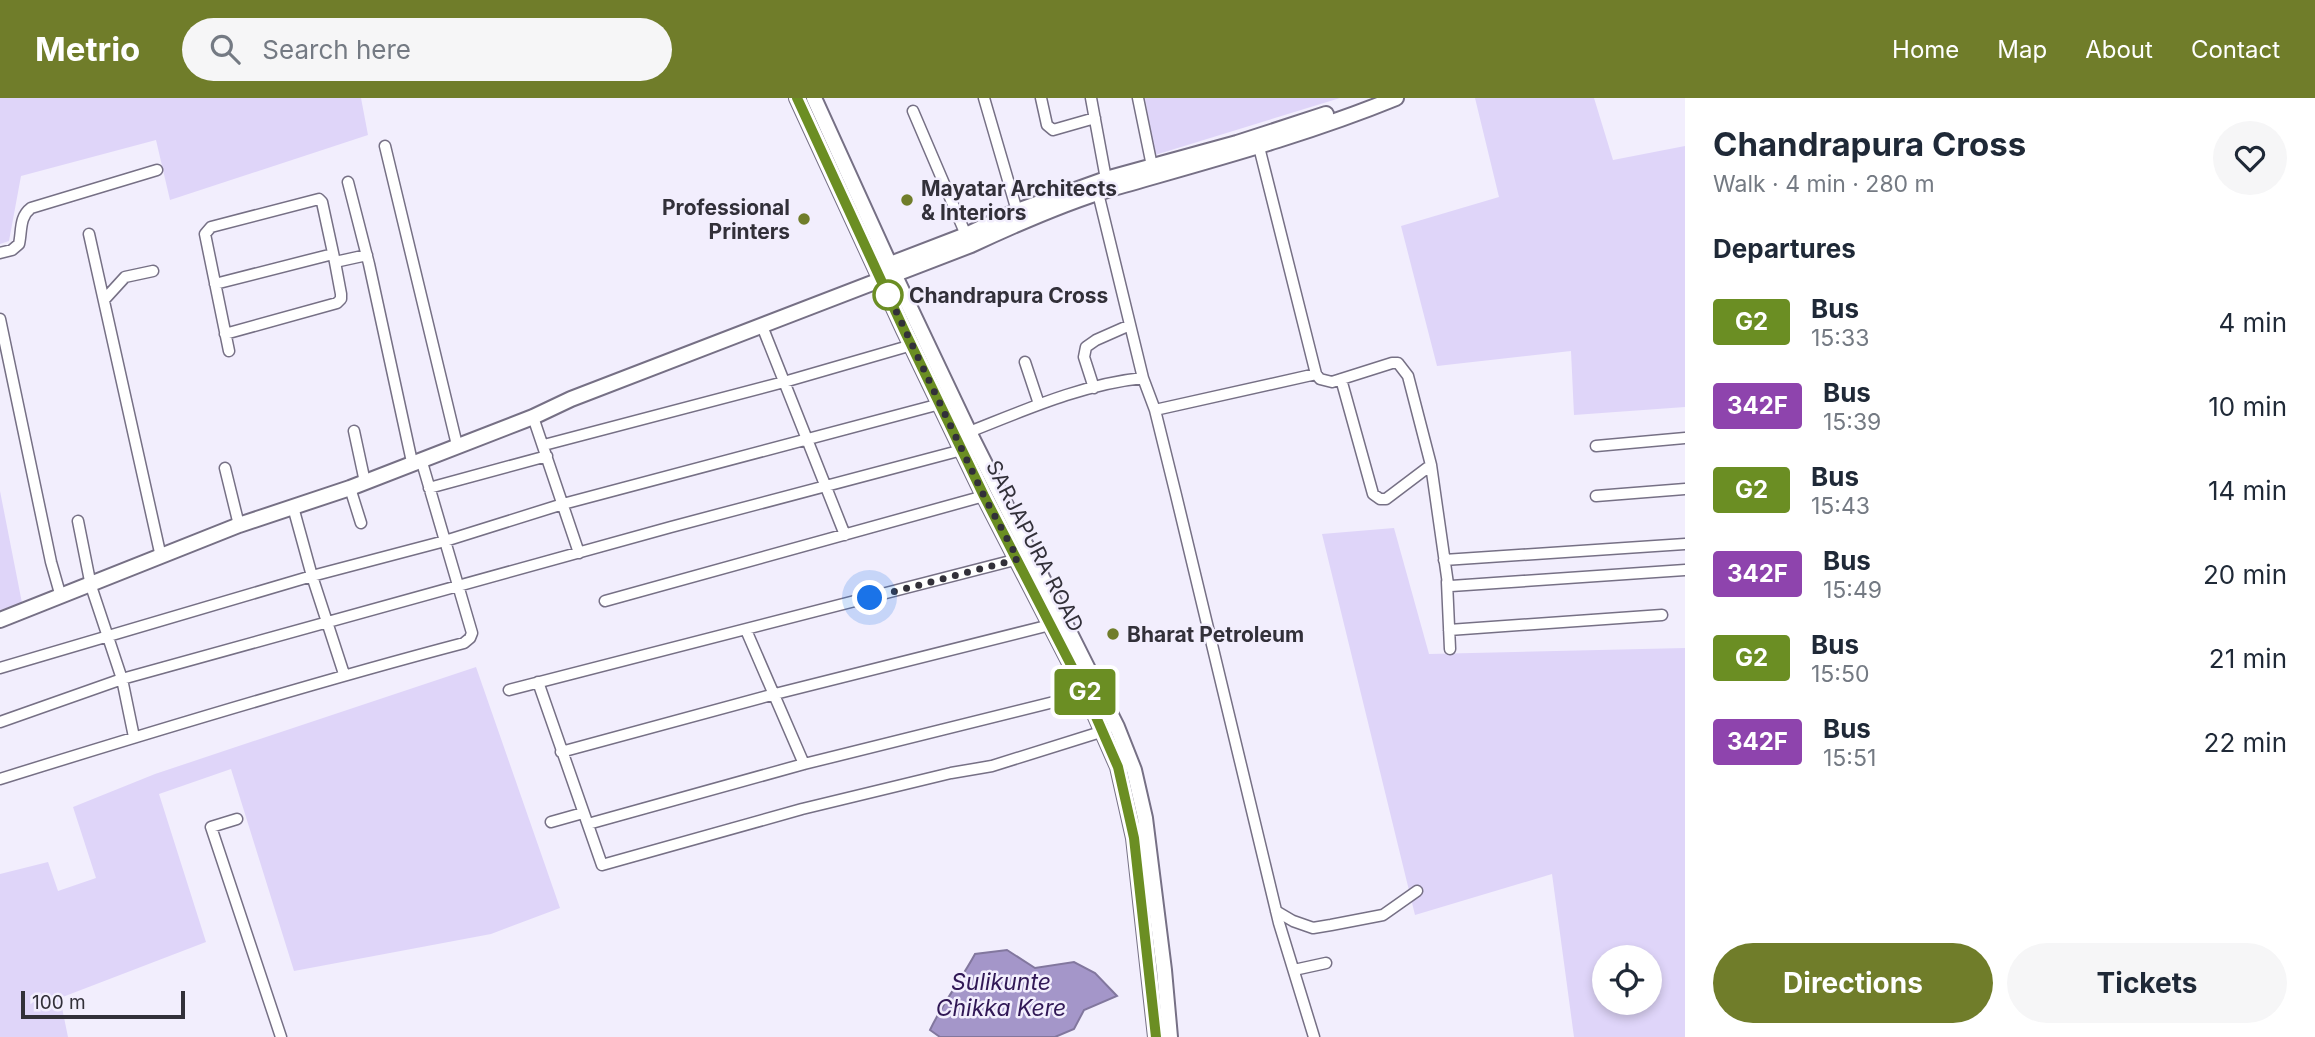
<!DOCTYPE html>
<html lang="en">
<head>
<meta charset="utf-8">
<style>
	:root { --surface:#fff; --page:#f6f6f7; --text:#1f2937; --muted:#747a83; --accent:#707d2a }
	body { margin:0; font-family:Inter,sans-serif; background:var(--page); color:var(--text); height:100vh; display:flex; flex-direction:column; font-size:26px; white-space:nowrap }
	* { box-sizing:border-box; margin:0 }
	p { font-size:23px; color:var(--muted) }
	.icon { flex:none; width:38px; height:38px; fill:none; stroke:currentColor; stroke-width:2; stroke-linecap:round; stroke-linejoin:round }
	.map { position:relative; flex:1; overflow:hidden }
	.sheet { display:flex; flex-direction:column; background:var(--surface); width:630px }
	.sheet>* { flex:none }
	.badge { padding:0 14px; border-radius:5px; font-size:24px; line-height:46px }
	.fabs { position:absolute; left:1592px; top:847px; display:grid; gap:14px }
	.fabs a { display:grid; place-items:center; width:70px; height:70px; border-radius:50%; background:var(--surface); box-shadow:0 4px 10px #0003; font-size:35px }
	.scale { position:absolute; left:21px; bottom:18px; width:164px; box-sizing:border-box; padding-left:7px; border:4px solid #323039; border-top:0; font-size:19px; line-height:24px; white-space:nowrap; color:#323039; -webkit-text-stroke:5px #f2eefd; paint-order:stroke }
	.you { position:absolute; width:35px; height:35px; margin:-18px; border:5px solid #fff; border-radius:50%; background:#1a73e8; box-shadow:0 0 0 10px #1a73e833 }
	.map>.badge { position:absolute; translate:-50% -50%; box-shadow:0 0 0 4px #fff }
	h2 { padding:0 28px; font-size:26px; line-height:63px }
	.round { display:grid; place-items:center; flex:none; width:74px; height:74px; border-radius:37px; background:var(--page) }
	.headline { display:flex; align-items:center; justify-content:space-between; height:119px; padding:0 28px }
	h1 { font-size:33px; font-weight:700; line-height:52px }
	.primary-button { display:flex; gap:14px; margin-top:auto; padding:14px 28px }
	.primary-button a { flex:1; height:80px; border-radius:42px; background:var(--accent); color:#fff; font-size:28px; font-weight:700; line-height:80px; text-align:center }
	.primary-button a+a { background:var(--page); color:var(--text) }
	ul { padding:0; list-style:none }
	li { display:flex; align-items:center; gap:21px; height:84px; padding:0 28px }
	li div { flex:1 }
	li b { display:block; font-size:26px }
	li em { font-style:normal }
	li .badge { min-width:77px; font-weight:700; text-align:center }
	header { display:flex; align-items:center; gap:42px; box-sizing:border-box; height:98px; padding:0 35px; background:var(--accent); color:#fff }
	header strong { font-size:33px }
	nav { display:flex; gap:38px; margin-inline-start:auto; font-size:24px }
	.search { width:490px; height:63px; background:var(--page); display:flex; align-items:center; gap:18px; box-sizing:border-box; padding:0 24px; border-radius:38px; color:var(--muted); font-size:26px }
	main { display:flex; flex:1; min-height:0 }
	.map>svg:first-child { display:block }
	.green { fill:#dfd5f9; fill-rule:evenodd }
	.water { fill:#a496c9; stroke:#82779e; stroke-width:2 }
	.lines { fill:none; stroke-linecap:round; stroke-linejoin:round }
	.street-casing { stroke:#767085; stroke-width:13 }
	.secondary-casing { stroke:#767085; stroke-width:18 }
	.primary-casing { stroke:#767085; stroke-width:18 }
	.street { stroke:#fff; stroke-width:10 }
	.secondary { stroke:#fff; stroke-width:14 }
	.primary { stroke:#fff; stroke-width:14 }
	.line-casing { stroke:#fff; stroke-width:16 }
	.line { stroke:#6b8e23; stroke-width:10 }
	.walk { stroke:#323039; stroke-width:7; stroke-dasharray:0 12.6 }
	.poi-dot { fill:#707d2a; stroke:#f2eefd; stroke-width:2.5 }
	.stop-dot { fill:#fff; stroke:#6b8e23; stroke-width:3.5 }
	.labels { text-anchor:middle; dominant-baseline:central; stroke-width:5; stroke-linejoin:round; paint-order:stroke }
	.poi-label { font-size:21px; font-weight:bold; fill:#323039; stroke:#f2eefd; text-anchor:start }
	.stop-label { font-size:21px; font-weight:bold; fill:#323039; stroke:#f2eefd; text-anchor:start }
	.street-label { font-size:21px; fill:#323039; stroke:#f2eefd }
	.water-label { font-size:23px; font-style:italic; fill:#311856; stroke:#f2eefd }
</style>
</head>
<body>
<header>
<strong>Metrio</strong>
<div class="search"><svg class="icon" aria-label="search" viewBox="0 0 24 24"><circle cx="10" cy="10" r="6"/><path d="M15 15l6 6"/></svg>Search here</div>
<nav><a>Home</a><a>Map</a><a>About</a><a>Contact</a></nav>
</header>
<main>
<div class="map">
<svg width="1685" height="939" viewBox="0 0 1685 939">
	<rect width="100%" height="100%" fill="#f2eefd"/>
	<path class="green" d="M0 0H361L368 37 170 102 156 42 21 78 9 143 0 146Z
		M1145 0H1340L1155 57Z
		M1475 0H1594L1613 62 1685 48V309L1574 317 1571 253 1437 268 1401 128 1499 99Z
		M0 393 22 505 0 512Z
		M1394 430 1429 556 1685 550V939H1574L1552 776 1415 817 1322 436ZM1605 859H1650V905H1605Z
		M476 569 560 810 491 836 294 873 231 671 159 696 206 844 60 900 68 939H0V776L48 764 58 793 96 780 73 709 155 676Z"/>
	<path class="water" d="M1007 852 1035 870 1074 864 1095 875 1117 898 1084 912 1074 931 1055 939H940L930 932C942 906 961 882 975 856Z"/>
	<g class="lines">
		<g class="street-casing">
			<path id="street" d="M984 0 1017 113
				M1041 0 1047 27 1053 32 1095 20
				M1091 0 1106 81
				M1138 0 1152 68
				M913 13 966 137
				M385 48 457 347
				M1259 49 1316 276 1320 281 1332 284 1392 265H1398L1408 278 1431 367 1448 486 1451 488 1685 472
				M348 84 369 166 412 364
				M1098 95 1143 280 1155 312 1176 397 1279 825 1314 939
				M89 136 161 459
				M0 155 12 152 19 146C22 133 19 119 31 110L157 72
				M215 186 333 156
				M104 202 125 179 153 173
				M0 221 51 464 61 499
				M762 228 845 437
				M225 236 337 205 341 201V196L335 164 367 157
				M229 253 205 136 211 129 319 101 322 104 335 164
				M1025 264 1039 306
				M1341 281 1373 396 1380 401H1386L1431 367
				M1094 290 1084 259 1086 249 1096 242 1130 227
				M1155 312 1316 276
				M533 319 579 455
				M354 333 365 384
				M969 334C1025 312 1083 286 1143 280
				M544 347 784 284 912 247
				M1596 348 1685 340
				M225 370 239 427
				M350 390 361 425
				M429 390 547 358
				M1596 398 1685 391
				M293 409 312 478 344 576
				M78 423 91 488 122 581 134 639
				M1444 462 1685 446
				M1447 484 1450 551
				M605 503 984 398
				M746 532 804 666
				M1449 532 1662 517
				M0 570 312 478 445 443 563 406 940 306
				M538 584 602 767 802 711 951 675 992 668 1107 632
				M509 592 1018 461
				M0 624 122 581 671 429 962 352
				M561 654 775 596 1054 526
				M0 681C154 633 308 586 464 545L470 540 472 535 421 361
				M237 721 211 729 281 939
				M551 724 583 715
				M588 726 804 666 1086 596
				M1276 813 1293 823 1313 830 1331 827 1383 817 1417 793
				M1294 872 1326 865"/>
		</g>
		<g class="secondary-casing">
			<path id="secondary" d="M880 170 966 137 1017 113 1106 81 1237 45 1326 16
				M0 522 239 427 350 390 533 319 571 301 971 147C1016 126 1063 105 1110 91 1207 63 1303 38 1396 0"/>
		</g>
		<g class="primary-casing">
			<path id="primary" d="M797 0 904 232 984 398 1086 596 1118 669 1134 740 1156 939
				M814 0 894 176 969 334 1117 629 1134 672 1145 720 1164 872 1170 939"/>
		</g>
		<use href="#street" class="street"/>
		<use href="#secondary" class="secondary"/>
		<use href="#primary" class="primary"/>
	</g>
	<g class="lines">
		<g class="line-casing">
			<path id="line" d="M797 0 904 232 984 398 1086 596 1118 669 1134 740 1156 939"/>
		</g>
		<use href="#line" class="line"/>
		<path class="walk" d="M870 500 1018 461 984 398 887 194 888 197"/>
	</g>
	<g class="poi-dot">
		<circle cx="907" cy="102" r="7"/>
		<circle cx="804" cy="121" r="7"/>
		<circle cx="1113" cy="536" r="7"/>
	</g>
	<circle class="stop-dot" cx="888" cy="197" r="14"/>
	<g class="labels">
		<g class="poi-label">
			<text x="921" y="90">Mayatar Architects<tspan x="921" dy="24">&amp; Interiors</tspan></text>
			<text x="790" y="109" text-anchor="end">Professional<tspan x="790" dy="24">Printers</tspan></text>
			<text x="1127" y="536">Bharat Petroleum</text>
		</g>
		<g class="stop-label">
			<text x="909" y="197">Chandrapura Cross</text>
		</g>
		<g class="street-label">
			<text transform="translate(1035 448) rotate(63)">SARJAPURA ROAD</text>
		</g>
		<g class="water-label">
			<text x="1001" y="884">Sulikunte<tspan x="1001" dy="26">Chikka Kere</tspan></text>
		</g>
	</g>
</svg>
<div class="fabs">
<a><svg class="icon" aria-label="locate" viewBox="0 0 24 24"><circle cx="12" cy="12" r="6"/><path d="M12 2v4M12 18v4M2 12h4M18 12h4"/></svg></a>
</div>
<div class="scale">100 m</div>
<div class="you" style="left:870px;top:500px"></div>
<b class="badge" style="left:1085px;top:594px;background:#6b8e23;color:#fff">G2</b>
</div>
<section class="sheet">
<div class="headline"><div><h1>Chandrapura Cross</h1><p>Walk · 4 min · 280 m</p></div><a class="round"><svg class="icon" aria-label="heart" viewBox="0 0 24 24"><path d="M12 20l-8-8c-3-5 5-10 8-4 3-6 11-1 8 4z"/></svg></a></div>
<h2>Departures</h2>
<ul>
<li><span class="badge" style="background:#6b8e23;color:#fff">G2</span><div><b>Bus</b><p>15:33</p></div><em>4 min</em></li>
<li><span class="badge" style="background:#8e44ad;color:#fff">342F</span><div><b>Bus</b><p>15:39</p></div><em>10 min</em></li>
<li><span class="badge" style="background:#6b8e23;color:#fff">G2</span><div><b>Bus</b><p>15:43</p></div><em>14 min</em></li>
<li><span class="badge" style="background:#8e44ad;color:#fff">342F</span><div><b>Bus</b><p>15:49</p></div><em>20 min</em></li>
<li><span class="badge" style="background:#6b8e23;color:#fff">G2</span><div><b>Bus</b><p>15:50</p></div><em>21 min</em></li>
<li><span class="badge" style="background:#8e44ad;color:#fff">342F</span><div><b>Bus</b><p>15:51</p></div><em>22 min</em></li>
</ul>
<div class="primary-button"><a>Directions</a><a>Tickets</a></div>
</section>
</main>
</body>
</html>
